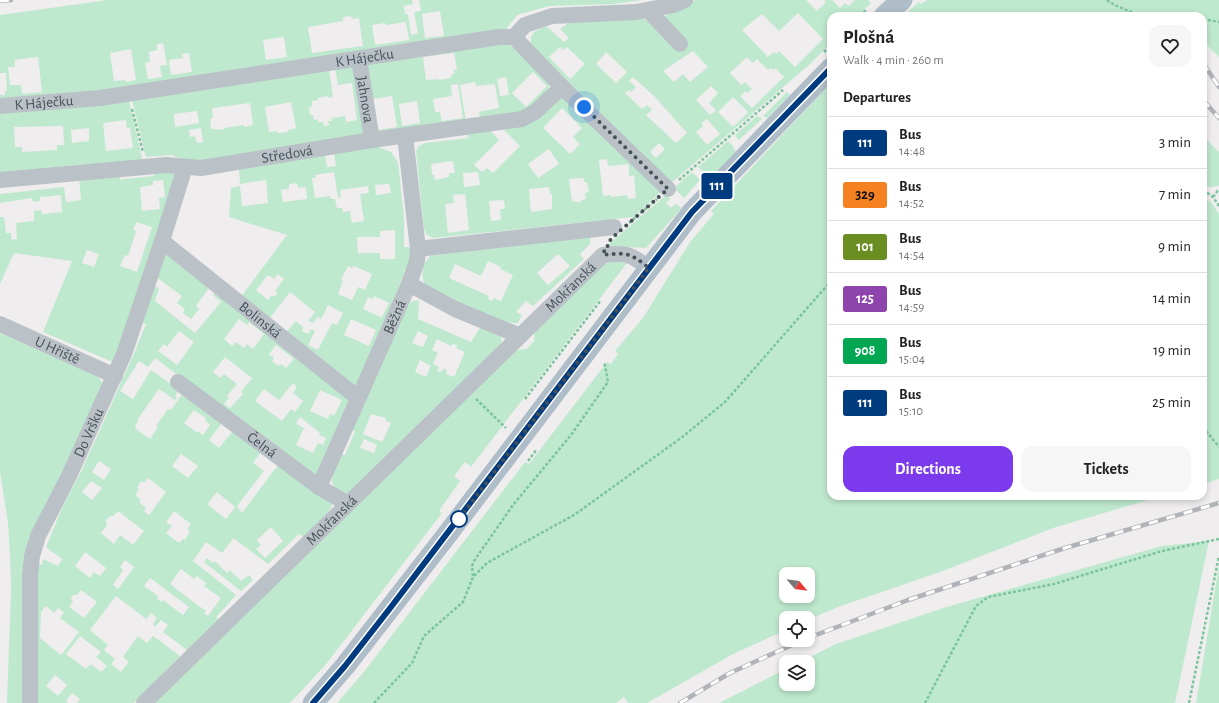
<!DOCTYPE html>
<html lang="en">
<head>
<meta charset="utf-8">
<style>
	:root { --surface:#fff; --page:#f6f6f6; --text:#222; --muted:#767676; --line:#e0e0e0; --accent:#7c3aed }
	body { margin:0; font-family:"Alegreya Sans",sans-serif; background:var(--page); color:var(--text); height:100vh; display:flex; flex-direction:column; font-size:15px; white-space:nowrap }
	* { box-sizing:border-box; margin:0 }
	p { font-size:13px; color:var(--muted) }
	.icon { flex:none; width:22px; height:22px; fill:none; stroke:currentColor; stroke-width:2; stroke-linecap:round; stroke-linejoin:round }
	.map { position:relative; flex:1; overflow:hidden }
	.sheet { position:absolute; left:827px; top:12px; width:380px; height:488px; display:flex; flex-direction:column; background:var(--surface); border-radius:12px; box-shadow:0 2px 6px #0003 }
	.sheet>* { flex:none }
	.badge { padding:0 8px; border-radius:3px; font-size:14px; line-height:26px }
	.needle { width:26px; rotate:119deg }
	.fabs { position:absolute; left:779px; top:567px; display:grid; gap:8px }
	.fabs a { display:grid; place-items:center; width:36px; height:36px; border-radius:8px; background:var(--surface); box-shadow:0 2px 6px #0003; font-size:20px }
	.you { position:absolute; width:20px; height:20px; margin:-10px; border:3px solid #fff; border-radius:50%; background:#1a73e8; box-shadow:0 0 0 6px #1a73e833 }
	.map>.badge { position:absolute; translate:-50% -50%; box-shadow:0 0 0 2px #fff }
	h2 { padding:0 16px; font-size:15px; line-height:36px }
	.round { display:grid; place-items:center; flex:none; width:42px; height:42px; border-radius:12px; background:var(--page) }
	.overview { display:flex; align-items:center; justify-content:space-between; height:68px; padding:0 16px }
	h1 { font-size:19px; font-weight:700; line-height:30px }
	.primary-button { display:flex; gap:8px; margin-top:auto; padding:8px 16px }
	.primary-button a { flex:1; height:46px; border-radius:12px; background:var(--accent); color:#fff; font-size:16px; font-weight:700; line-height:46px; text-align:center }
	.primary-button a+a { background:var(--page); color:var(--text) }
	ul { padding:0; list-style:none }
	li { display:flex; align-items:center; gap:12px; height:52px; padding:0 16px; border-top:1px solid var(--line) }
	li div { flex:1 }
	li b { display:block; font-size:15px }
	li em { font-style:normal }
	li .badge { min-width:44px; font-weight:700; text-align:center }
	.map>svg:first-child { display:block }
	.green { fill:#bfe9ce; fill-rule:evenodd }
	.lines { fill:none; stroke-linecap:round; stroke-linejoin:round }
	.path { stroke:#7bc49d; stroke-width:2.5; stroke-dasharray:3 2; stroke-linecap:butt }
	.minor { stroke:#bac2c8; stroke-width:16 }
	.major { stroke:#afbdc9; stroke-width:21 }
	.rail-casing { stroke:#b0b3b7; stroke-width:4.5 }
	.rail { stroke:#fff; stroke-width:3; stroke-dasharray:9; stroke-linecap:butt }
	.line-casing { stroke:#fff; stroke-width:9 }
	.line { stroke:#003b80; stroke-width:6 }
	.walk { stroke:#475158; stroke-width:4; stroke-dasharray:0 7.2 }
	.stop-dot { fill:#fff; stroke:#003b80; stroke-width:2 }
	.labels { text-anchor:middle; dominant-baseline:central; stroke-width:3.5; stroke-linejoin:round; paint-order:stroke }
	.street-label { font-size:15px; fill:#475158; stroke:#fff }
</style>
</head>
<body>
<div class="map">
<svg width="1219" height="703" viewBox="0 0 1219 703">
	<rect width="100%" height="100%" fill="#efeded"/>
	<path class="green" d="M108 0H412L413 4 404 6 405 14H408L411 35 418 33 414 12 421 11 419 0H643L613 4 549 6 517 15 506 29 137 87 0 100V95H5V91L7 90 6 73H0V15ZM440 11 444 36 425 38 422 14ZM351 16 352 19 359 18 363 46 312 53 308 27 343 21V17ZM406 22 409 40 375 45 372 25 385 23 386 25ZM284 37 287 57 266 60 263 40ZM163 43 167 65 160 66 162 77 148 79 145 63 150 62 149 52 157 50V44ZM131 49 136 80 126 82V80L114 81 110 53ZM189 53 192 72 171 75 169 60 183 58 182 54ZM38 57 42 92 22 94 21 85H10L8 67H15V60Z
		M695 0H806L817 11 826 2 824 0H832L840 8 845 3 849 6 855 0H868L871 3 858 16H831V43L810 64 670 184 531 45V37L534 32 546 26 564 42 569 38 560 29 574 19 635 16 655 23 661 18ZM798 13 823 39 795 67 779 51 776 54 774 52 768 57 742 30 762 14 779 31ZM560 47 563 50 567 47 585 64 570 79 549 57ZM693 51 708 67 690 82 683 74 674 82 663 71ZM606 52 627 72 616 83 596 64ZM747 57 753 63 757 59 768 70 770 68 773 70 775 68 784 77 752 108 740 96 745 91 747 93 752 89 745 82 741 85 730 73ZM633 77 655 97 687 133 676 143 646 115 652 110 647 105 642 109 625 93 629 90 631 92 636 87 629 81ZM711 86 718 93 709 103 716 110 710 115 696 100ZM733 97 748 112 733 127 718 112ZM707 119 720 134 707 145 696 132 703 126 701 123ZM659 143 665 149 656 158 650 152Z
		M927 0H1219V57L1207 45 1203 47V16H1007L970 14 944 16H920L905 14 919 2 921 4Z
		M502 42 515 48 549 82V91L529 110 480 118 479 112 499 108 495 84 476 86 475 82 460 85 466 121 377 135 366 63ZM454 53 457 69 454 70V74L451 75V78L438 80V79L426 80 423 57ZM533 72 547 86 526 107 512 93ZM506 77 509 95 500 96 497 79ZM458 84 463 118 442 121 440 112H435L433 99 452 96 451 85ZM392 96 397 127 378 130 373 99ZM417 101 420 123 402 126 399 104Z
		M354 65 365 137 206 162 184 160 172 155 146 157 132 100 329 69 333 97 329 98 328 96 318 98V100L312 101V107H309L310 115H313L314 120 318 119V122H323L324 126 329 125 328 121H332V118L345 116 346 122 357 120 352 83 338 85 335 68ZM291 102 296 128 288 130V132L278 133 277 131 269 132 265 107ZM250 103 253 125 244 127V125L224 128 225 129 217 130V129H211L210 119 213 118 212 108ZM197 111 199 123 175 127 174 114ZM201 128 203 142 197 143 195 136 190 137 189 130Z
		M829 85 831 86V496H1162L1053 528 940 572 838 607 808 620V618H786V630L733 654 647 703H628L624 697 616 703H337L363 673 525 462 529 464 607 362 611 364 618 354 615 351 643 318 690 242 714 214 711 211ZM786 574H808V596H786Z
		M787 92 790 95 767 118 763 116Z
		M560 97 566 98 662 191 633 217 433 238 427 235 424 229 416 151 419 146 425 143 468 138 467 132 489 129 499 140 474 165 482 172 487 168 493 173 520 146 501 127ZM562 108 582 128 573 137 580 144 570 154 543 128ZM549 149 559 164 538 178 528 164ZM607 159 608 166 629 164V176L634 175 636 198 628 199 627 195 611 197 610 195 603 196 599 160ZM453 161 455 173H449V177L435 180 434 175H432L431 164ZM478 172 480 185 464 187 463 173ZM584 178V182H587L589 192 585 193 586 199 581 200V202H575L574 201H572L569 179ZM549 187 550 193 552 195V209L531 212 529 189ZM465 194 469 230 448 233 445 204 454 203 453 195ZM504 200 505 209H500L501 220 491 221 489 201Z
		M129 101 143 162 86 168 85 164 0 173V112ZM126 120 127 128H130L133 148 106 151 103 123ZM63 126 64 145H57V150L22 152V147H15L14 127ZM89 128V141L72 143 71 130Z
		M757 116 762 119 739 140 735 135Z
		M1203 136 1219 152V185C1213 188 1209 188 1203 185Z
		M728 141 733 146 736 152 710 178 698 167Z
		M378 147 391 152 398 162 404 218V247H411L409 269 404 270V274L384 323 355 387 287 331 296 321 303 327 302 331 308 334 311 329 315 331 308 345 318 350 332 323 337 325 343 313 328 305 321 319 317 317 314 323 308 321 315 312 290 292 269 319 241 297 287 235 229 217 231 188 240 186 242 206 268 203 266 180 240 184 239 168 325 155 327 167 336 166 334 153ZM334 172 338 198 341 197 340 190 368 186 369 193 360 194 364 221 352 223 350 211 343 212 342 208H337L335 199H331L330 196 315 198 312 178H316L315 175ZM297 183 298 188 306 187 307 199 283 202 281 190 289 189V184ZM389 184 391 193 376 195 375 185ZM395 230V259H380V253H358L357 237H380V231ZM348 266 352 268 354 266 372 274 365 290 358 287 352 300 338 294 343 281 341 280ZM278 274 284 279 275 291 277 293 275 297 272 295 268 300 256 290 268 275 274 279ZM374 296 389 303 382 317 383 318 363 309 368 297 373 299ZM351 319 376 330 369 346 344 335Z
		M154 172H172L175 175 115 363 43 332 72 261 14 253 0 284V217H4L6 233H11L12 240 17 239 16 223 34 221V211L41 210 42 214 62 212 61 195 40 197V201L33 202 32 198 0 203V194L64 187 66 202 81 200 79 177 118 173 121 180 124 179 154 176ZM163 180 165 197 159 198 160 209 142 211 140 187 153 185V181ZM136 222 152 227 137 272 120 266 125 255 128 256 136 231 133 230ZM87 250 99 254 94 267 82 263Z
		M692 172 700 180 684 198 674 188Z
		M666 195 670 199 666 203 671 208 675 204 682 208 646 248 609 246V244Z
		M1203 197 1211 202 1219 214V479L1203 484Z
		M591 236 590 244 580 254 584 259 533 306 526 301 516 312 522 315 518 323C494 324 448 297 425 285 420 275 423 264 430 256ZM558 254 570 266 548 285 537 273ZM488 261 501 267 500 269 513 275 501 301 494 298 492 301 488 299 489 296 449 278 455 264 481 276Z
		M167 253 350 398 315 478 155 358 148 367 139 361 120 391 133 399 151 370 179 390 175 396 177 398 175 400 159 389 137 420 138 421 135 426 136 429 150 439 158 427 156 426 168 409 171 410 183 393 222 423 209 440 219 448 233 431 261 452 253 463 264 471 237 506 242 513 278 465 332 504C330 514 311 529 304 537L299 534 268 564 233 538 231 542 222 553 206 542 193 561 236 595 216 617 222 623 191 653 163 632 168 625 161 620 155 627 153 624 157 618 151 613 146 619 116 596 90 630 108 645 104 650 115 659 111 664 121 672 129 662 123 657 138 636 147 643 153 636 180 656 134 703H77L80 699 72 693 66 701 68 703H36L37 564 42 565 43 559 58 566 62 559 46 547 62 508 81 472 133 356 146 324 141 322 153 286 159 288 155 301 195 333 221 302 213 295 215 292 209 288 196 306 199 309 191 319 183 313 185 309 177 303 182 296 156 277 162 257ZM239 319 247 325 249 322 264 334 253 349 247 344 244 348 236 342 232 346 224 339ZM179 331 194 342 177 365 158 351 164 344 167 347ZM276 345 294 359 286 368 281 364 278 366 272 361 274 358 269 354ZM225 357 252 378 241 392 243 394 230 408 224 404 229 398 227 396 237 384 224 374 220 378 213 372ZM293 383 297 387 293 393 303 401 295 412 291 409 282 421 255 401 264 389 279 400ZM320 390 342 400 334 416 330 414 328 419 310 411ZM194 410 206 418 205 420 210 425 203 435 197 431 196 432 184 423ZM300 417 320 433 319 435 326 438 323 445 318 443 313 453 296 445 304 428 296 424ZM181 454 198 466 188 478 172 466ZM99 461 111 469 104 480 92 472ZM148 478 166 492 149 515 144 511 146 508 139 502 141 500 135 495 139 489 137 488 141 481 144 483ZM91 481 102 488 92 500 82 492ZM217 492 235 507 226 519 207 504ZM118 511 144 531 133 545 120 535 114 544 101 533 107 525 106 520 109 517 113 516ZM174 511 191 524 187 529 190 531 185 540 183 539 179 543 166 533 172 526 166 522ZM271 527 283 541 265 558 256 549 261 545 257 540ZM85 552 106 568 100 576 94 572 90 578 75 566ZM125 560 134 567 118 589 113 585 123 570 120 567ZM181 569 194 579 197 576 206 583 204 586 221 598 208 616 204 613 206 611 192 601 191 602 192 601 170 584ZM150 578 189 607 183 615 163 600 161 602 157 599 158 596 144 586ZM81 590 97 602 84 618 69 607 73 602 71 598 73 595H77ZM46 606 54 613 58 608 64 612 60 618 79 632 61 655 40 638 41 612ZM80 636 101 652 96 657 107 666 101 672 91 664 86 669 66 654ZM55 675 67 685 58 696 46 686Z
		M615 261 627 263 471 467 465 462 454 476 460 481 439 511 442 513 327 663 293 700 289 703H152L513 350 527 349 534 341 535 327 603 264Z
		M419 300 418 319 471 342 481 326 500 335 502 341 500 345 346 496C343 494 338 491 335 488 328 478 334 464 338 454L345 455 355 431 349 428 408 304 413 301ZM418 331 428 336 423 347 412 343ZM437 339 451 346 453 344 457 345 456 348 465 352 454 377 446 374 447 370 443 369 441 372 437 371 439 367 433 364 438 353 432 350ZM420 360 431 366 426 377 415 372ZM371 414 386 418V421L391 423 382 442 363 434ZM364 439 377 445 374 453 360 448Z
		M0 333 91 372 100 379 103 385 40 521 26 703H7L11 590 10 556 8 523 0 472Z
		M1209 541 1175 703H719L786 669V684H808V662H800L836 644 943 608 1162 546Z
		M207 558 213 563 215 561 227 573 230 570 241 581 249 575 253 580 241 591 204 562Z
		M1219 566V703H1196Z"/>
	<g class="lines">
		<path class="path" d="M1107 0C1118 8 1131 12 1144 16
			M860 16 867 9
			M1203 19 1219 22
			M824 52 831 45
			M132 109 143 152
			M679 180 783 90
			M1203 190 1213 197 1219 206
			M1213 197 1219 189
			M629 223 657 199
			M476 399 506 428
			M525 399 601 300
			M1203 427 1219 447
			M528 461 537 449
			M473 576 472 566 474 561 513 505 571 435 608 382 605 365 602 363
			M374 703 412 663 424 636 463 602 473 577 487 563 574 515 681 438 725 402 831 281
			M925 703 976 606 988 597 1054 584 1162 551 1219 539
			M1189 703 1219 556"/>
		<g class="minor">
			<path d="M648 10 680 44"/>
			<path d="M514 37 525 25 552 16 636 12 674 5 685 0"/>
			<path id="s1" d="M359 59 372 140"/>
			<path id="s2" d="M0 106 100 98 499 37H514L562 87 668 189"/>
			<path id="s3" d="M0 180 166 165 201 168 372 140 522 119 535 112 562 87"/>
			<path id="s4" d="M162 241 358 398"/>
			<path d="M418 249 614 227"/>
			<path d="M409 284 455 309 520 336"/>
			<path id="s5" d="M0 324 115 376"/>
			<path id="s6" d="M178 382 319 487 348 504"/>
			<path id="s7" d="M319 487 409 284 417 261 418 249 405 136"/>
			<path id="s8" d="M30 703V576L32 556 38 536 69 476 124 354 162 241 185 167"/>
			<path id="s9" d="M144 703 603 255C627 252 630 254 649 268"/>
		</g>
		<path class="major" d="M884 16 902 0
			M313 703 345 666 446 536 692 212 831 68"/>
		<g class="rail-casing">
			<path id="rail" d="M0 1 11 0
				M1203 63 1219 87
				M1203 100 1219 118
				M808 638 908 600 1065 548 1219 503
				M680 703 730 673 803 640"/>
		</g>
		<use href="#rail" class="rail"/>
	</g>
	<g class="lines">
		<g class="line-casing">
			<path id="line" d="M313 703 345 666 391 607 692 212 831 68"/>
		</g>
		<use href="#line" class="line"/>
		<path class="walk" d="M459 519 455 524 649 268C630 253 628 252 603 255L606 246H608V243L613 237 668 189 584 107"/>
	</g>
	<circle class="stop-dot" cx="459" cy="519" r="8"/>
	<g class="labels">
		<g class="street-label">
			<text stroke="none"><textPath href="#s2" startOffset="368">K Háječku</textPath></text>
			<text stroke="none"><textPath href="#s1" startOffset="41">Jahnova</textPath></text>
			<text stroke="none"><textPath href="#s2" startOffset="44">K Háječku</textPath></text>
			<text stroke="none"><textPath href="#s3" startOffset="289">Středová</textPath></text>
			<text stroke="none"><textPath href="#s9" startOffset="596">Mokřanská</textPath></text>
			<text stroke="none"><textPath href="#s7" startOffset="186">Běžná</textPath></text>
			<text stroke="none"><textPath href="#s4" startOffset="126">Bolinská</textPath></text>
			<text stroke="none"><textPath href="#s5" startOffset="63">U Hřiště</textPath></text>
			<text stroke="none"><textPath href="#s8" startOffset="283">Do Vršku</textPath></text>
			<text stroke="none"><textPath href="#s6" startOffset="105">Čelná</textPath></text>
			<text stroke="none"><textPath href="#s9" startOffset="262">Mokřanská</textPath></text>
		</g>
	</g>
</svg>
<div class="fabs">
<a><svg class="needle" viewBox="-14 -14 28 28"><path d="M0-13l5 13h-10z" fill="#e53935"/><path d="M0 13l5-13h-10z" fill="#767676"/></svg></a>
<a><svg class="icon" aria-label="locate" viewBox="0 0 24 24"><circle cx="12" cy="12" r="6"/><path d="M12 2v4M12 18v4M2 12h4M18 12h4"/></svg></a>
<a><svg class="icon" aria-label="layers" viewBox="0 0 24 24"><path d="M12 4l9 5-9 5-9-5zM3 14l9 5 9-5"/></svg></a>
</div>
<div class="you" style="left:584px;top:107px"></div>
<b class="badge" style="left:717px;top:186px;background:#003b80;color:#fff">111</b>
<section class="sheet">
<div class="overview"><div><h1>Plošná</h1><p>Walk · 4 min · 260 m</p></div><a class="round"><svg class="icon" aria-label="heart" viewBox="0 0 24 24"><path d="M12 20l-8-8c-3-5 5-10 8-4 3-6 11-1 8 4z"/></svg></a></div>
<h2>Departures</h2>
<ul>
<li><span class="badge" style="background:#003b80;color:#fff">111</span><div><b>Bus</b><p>14:48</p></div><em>3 min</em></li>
<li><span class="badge" style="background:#f58220;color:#111">329</span><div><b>Bus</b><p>14:52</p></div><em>7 min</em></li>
<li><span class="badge" style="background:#6b8e23;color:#fff">101</span><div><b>Bus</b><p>14:54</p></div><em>9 min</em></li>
<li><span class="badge" style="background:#8e44ad;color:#fff">125</span><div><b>Bus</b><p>14:59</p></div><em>14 min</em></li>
<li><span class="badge" style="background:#00a651;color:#fff">908</span><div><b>Bus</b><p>15:04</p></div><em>19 min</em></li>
<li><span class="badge" style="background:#003b80;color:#fff">111</span><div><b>Bus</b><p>15:10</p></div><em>25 min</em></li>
</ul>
<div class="primary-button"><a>Directions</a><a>Tickets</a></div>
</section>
</div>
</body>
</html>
